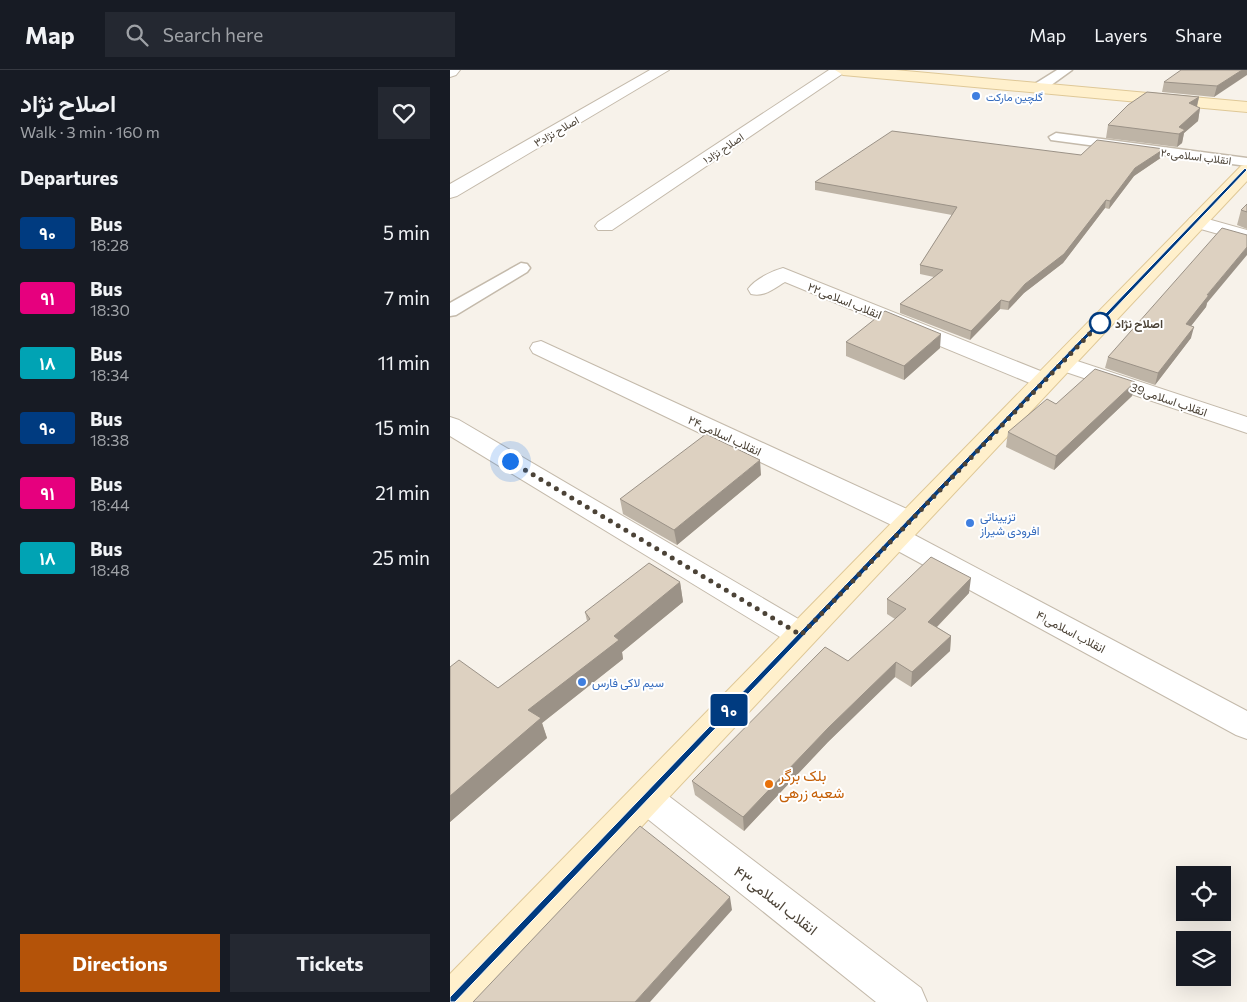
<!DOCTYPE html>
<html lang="en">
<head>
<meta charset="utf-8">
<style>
	:root { --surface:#171b24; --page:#242831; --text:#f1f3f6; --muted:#9ea1a6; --line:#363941; --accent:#b45309 }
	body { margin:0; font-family:Commissioner,Vazirmatn,sans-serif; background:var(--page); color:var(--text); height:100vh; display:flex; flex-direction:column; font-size:19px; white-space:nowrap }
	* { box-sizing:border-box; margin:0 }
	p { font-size:16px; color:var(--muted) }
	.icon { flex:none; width:28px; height:28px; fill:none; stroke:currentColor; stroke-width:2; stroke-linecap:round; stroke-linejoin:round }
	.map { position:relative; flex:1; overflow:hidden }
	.drawer { display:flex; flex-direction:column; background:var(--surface); width:450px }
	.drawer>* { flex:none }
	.badge { padding:0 10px; border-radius:4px; font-size:18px; line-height:32px }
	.buttons { position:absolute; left:726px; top:796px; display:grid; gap:10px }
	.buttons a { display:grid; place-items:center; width:55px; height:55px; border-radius:0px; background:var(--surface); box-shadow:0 5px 20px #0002; font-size:25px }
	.you { position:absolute; width:25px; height:25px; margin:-12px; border:4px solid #fff; border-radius:50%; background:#1a73e8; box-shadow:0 0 0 8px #1a73e833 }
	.map>.badge { position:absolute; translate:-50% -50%; box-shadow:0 0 0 2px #fff }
	h2 { padding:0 20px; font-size:19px; line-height:45px }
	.round { display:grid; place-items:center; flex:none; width:52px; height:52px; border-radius:0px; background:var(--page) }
	.overview { display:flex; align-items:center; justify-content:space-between; height:85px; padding:0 20px }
	h1 { font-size:24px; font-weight:700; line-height:38px }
	.cta { display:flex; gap:10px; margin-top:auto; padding:10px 20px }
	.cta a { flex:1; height:58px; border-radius:0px; background:var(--accent); color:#fff; font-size:20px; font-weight:700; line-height:58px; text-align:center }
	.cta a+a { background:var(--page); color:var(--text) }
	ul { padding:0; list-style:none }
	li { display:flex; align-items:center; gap:15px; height:65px; padding:0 20px }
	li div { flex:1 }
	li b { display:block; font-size:19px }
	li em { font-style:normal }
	li .badge { min-width:55px; font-weight:700; text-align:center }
	header { display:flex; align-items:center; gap:30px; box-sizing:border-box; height:70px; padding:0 25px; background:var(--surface); border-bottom:1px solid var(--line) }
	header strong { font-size:24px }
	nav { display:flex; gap:28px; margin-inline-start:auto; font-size:18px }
	.search { width:350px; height:45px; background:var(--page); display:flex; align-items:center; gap:12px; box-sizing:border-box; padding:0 18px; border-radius:0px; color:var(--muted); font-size:19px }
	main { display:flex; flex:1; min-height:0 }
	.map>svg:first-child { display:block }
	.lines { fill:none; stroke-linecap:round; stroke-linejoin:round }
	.lane-casing { stroke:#c4baab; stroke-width:3 }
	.street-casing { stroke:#c4baab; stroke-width:2 }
	.secondary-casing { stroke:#dfc897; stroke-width:2 }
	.lane { fill:#fff; fill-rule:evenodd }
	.street { fill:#fff; fill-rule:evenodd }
	.secondary { fill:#fff0cc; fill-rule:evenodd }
	.wall { fill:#beb4a6 }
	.shaded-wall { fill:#9b9287 }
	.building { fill:#ddd1c1; stroke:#9b9287 }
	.line { fill:#003b80; stroke:#fff }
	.walk { stroke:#4c4337; stroke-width:5; stroke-dasharray:0 9 }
	.shop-dot { fill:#3f7fe0; stroke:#fff; stroke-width:2 }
	.stop-dot { fill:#fff; stroke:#003b80; stroke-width:2.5 }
	.food-dot { fill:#e8710a; stroke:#fff; stroke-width:2 }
	.labels { text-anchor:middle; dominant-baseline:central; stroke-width:4; stroke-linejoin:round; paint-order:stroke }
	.far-shop-label { font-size:11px; fill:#366cbe; stroke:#fff; text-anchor:start }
	.far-street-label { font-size:11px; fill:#4c4337; stroke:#fff }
	.street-label { font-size:12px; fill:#4c4337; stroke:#fff }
	.stop-label { font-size:12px; font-weight:bold; fill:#4c4337; stroke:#fff; text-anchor:start }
	.shop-label { font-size:12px; fill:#366cbe; stroke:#fff; text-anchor:start }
	.near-food-label { font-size:15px; fill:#c56008; stroke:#fff; text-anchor:start }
	.near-street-label { font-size:15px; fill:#4c4337; stroke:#fff }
</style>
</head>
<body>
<header>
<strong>Map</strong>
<div class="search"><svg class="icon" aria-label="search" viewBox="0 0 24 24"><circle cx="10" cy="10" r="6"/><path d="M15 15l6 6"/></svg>Search here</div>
<nav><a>Map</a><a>Layers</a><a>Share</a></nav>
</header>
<main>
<section class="drawer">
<div class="overview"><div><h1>اصلاح نژاد</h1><p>Walk · 3 min · 160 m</p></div><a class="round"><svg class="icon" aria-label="heart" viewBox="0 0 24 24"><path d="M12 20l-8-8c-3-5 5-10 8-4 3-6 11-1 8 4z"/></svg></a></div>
<h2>Departures</h2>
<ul>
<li><span class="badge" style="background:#003b80;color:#fff">۹۰</span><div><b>Bus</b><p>18:28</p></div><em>5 min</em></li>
<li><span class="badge" style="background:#e6007e;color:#fff">۹۱</span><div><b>Bus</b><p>18:30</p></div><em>7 min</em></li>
<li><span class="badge" style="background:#00a3b4;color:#fff">۱۸</span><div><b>Bus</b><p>18:34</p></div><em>11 min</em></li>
<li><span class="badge" style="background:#003b80;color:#fff">۹۰</span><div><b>Bus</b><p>18:38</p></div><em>15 min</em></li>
<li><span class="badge" style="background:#e6007e;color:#fff">۹۱</span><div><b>Bus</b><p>18:44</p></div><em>21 min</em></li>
<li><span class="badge" style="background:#00a3b4;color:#fff">۱۸</span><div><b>Bus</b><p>18:48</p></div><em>25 min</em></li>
</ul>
<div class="cta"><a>Directions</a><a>Tickets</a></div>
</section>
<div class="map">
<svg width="797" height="932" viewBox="0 0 797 932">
	<rect width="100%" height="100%" fill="#f7f2ea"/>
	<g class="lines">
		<g class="lane-casing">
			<path id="lane" d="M607 0H622L593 21H583L581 18 583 15Z
				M606 63 797 88V96L601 70 599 67Z
				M71 193 77 194 80 198 77 202 6 245 0 246V233Z"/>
		</g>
		<g class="street-casing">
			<path id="street" d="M0 0H10L6 5 0 7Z
				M200 0H219L7 126 0 128V114Z
				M379 0H398L162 160H148L145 156 148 152Z
				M747 146 797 160V172L740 156 737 152 740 148Z
				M333 198 603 306 607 311 603 316 595 318 587 316 335 212C323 219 315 227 301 224L298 219C305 209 322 201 333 198Z
				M91 271 470 445 474 452 470 459 460 461 450 459 83 283 80 278 83 273Z
				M612 286 797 347V363L604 298 600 293 604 288Z
				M0 347 9 350 362 557 366 565 362 573 351 576 340 573 0 366Z
				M445 457 455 460 797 641V669L786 665 435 474 431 467 435 460Z
				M196 713 208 718 471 918 477 932H426L184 738 179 728 184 718Z"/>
		</g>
		<g class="secondary-casing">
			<path id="secondary" d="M385 0H445L797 32V42L393 5Z
				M797 95V111L27 932H0V904L791 96Z"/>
		</g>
		<use href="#lane" class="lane"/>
		<use href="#street" class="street"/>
		<use href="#secondary" class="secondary"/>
	</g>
	<path class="wall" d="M797 0 764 27 712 22 714 12Z
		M749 27 747 37 750 38 748 51 734 63 732 73 727 77 656 68 658 55Z
		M714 79 712 87 684 106 659 139 655 138 613 193 574 223 558 240 550 239 520 270 450 243V234L484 207 470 204V195L502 145 365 120V112L631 85Z
		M797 134V159L787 155 791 140Z
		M757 233 756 237 741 256V268L705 315 655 298 658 287Z
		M396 272 490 278 454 310 396 286Z
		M682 326 604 400 556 377 558 362 606 334Z
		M311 405 227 475 173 444 170 429Z
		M230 512 233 532 172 582 173 589 92 653 97 668 0 752V597L48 618 137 551 135 542Z
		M519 523 487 557 501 566 500 581 461 617 445 607 378 672 294 761 245 725 242 711 398 591 445 549 437 544V529Z"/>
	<path class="shaded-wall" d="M792 0H797V5L764 27 767 16Z
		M749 27 746 39 739 33Z
		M750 38 748 51 734 63 732 73 727 77 729 64V57Z
		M714 79 712 87 684 106 659 139 660 131 685 98Z
		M656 130 655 138 613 193 574 223 558 240 559 232 575 214Z
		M797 177V185L757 233 756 237 733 266 736 254 757 225Z
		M551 230 550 239 520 270 521 261Z
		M744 257 741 268 705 315 708 303Z
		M491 264 490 278 454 310V296Z
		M685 312 682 326 604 400 606 386Z
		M310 390 311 405 227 475 224 460Z
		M521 508 519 523 477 567 478 552Z
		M230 512 233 532 172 582 173 589 92 653 97 668 0 752V726L78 640 164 566Z
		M501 566 500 581 461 617 462 602Z
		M446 592 445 607 378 672 294 761 293 747 378 658Z
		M280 827 282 840 200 932H185Z"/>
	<path class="building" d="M731 0H792L767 16 714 12Z
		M697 22 749 27 739 33 750 38 729 57 735 60 729 64 658 55 678 35Z
		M442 61 631 85 647 70 714 79 685 98 660 131 656 130 614 184 575 214 559 232 551 230 521 261 450 234 493 200 470 195 507 137 365 112Z
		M797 134V142L791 140Z
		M772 158 797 165V177L757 225H759L736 254 744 257 708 303 658 287Z
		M435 241 491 264 454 296 396 272Z
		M645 299 685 312 606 386 558 362 597 329 606 334Z
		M256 364 310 390 224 460 170 429Z
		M481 487 521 508 478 552 501 566 462 602 446 592 378 658 293 747 242 711 375 577 398 591 456 539 437 529Z
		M199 493 230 512 164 566 169 570 78 640 91 648 0 726V597L9 590 48 618 140 549 135 542Z
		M190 756 280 827 185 932H23Z"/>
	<path class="line" d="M795 98 797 100 5 932H0V927Z"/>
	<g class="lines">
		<path class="walk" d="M60 391 351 565 650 253"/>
	</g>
	<g class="shop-dot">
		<circle cx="526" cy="26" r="5"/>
		<circle cx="520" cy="453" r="5"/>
		<circle cx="132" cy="612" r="5"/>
	</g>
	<circle class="stop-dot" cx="650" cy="253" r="10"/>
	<circle class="food-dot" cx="319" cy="714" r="5"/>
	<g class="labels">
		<g class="far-shop-label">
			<text x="536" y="26">گلچین مارکت</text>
		</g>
		<g class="far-street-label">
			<text transform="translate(106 61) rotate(-30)">اصلاح نژاد۳</text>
			<text transform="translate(273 78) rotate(-34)">اصلاح نژاد۱</text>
			<text transform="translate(746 86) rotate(7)">انقلاب اسلامی۲۰</text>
		</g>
		<g class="street-label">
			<text transform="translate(395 230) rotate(22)">انقلاب اسلامی۲۲</text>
			<text transform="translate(719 329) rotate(19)">39انقلاب اسلامی</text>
			<text transform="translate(275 365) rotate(25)">انقلاب اسلامی۲۴</text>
			<text transform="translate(621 561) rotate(28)">انقلاب اسلامی۴۱</text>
		</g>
		<g class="stop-label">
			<text x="665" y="253">اصلاح نژاد</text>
		</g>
		<g class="shop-label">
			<text x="530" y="446">تزییناتی<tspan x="530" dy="14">افرودی شیراز</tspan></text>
			<text x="142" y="612">سیم لاکی فارس</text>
		</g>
		<g class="near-food-label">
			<text x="329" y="705">بلک برگر<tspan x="329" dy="17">شعبه زرهی</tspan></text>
		</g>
		<g class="near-street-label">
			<text transform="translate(326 830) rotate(38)">انقلاب اسلامی۴۳</text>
		</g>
	</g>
</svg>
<div class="buttons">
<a><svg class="icon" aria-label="locate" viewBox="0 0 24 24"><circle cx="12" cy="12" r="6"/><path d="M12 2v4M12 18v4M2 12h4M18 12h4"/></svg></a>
<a><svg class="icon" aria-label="layers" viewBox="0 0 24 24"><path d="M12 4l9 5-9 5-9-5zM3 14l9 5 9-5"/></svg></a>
</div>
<div class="you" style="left:60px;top:391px"></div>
<b class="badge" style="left:279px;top:640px;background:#003b80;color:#fff">۹۰</b>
</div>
</main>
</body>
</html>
